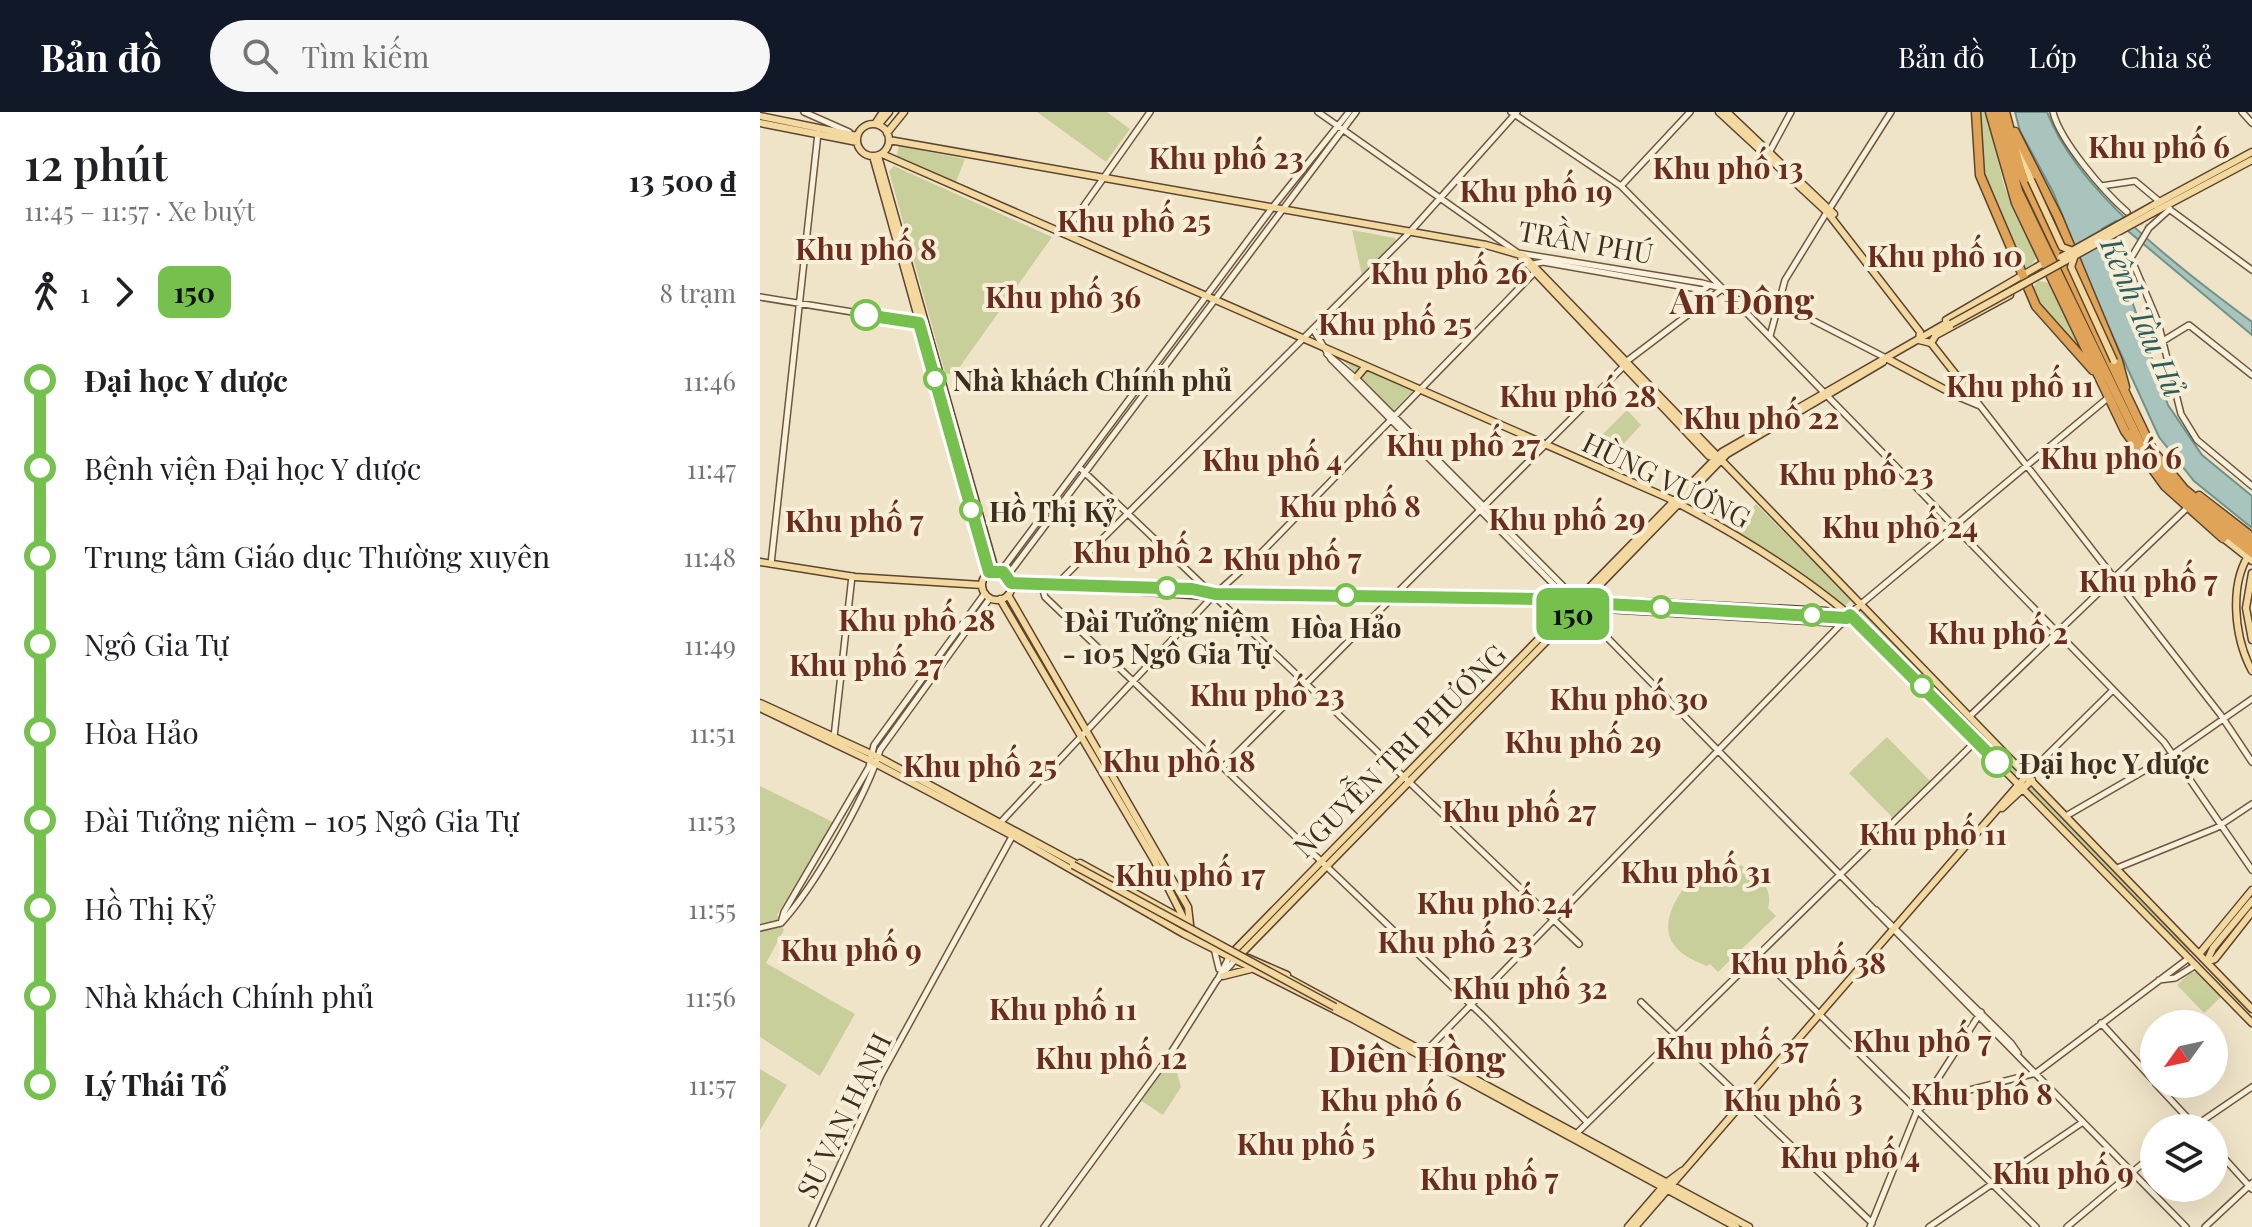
<!DOCTYPE html>
<html lang="vi">
<head>
<meta charset="utf-8">
<style>
	:root { --surface:#fff; --page:#f6f6f6; --text:#202124; --muted:#757577; --accent:#111827 }
	body { margin:0; font-family:"Playfair Display",serif; background:var(--page); color:var(--text); height:100vh; display:flex; flex-direction:column; font-size:30px; white-space:nowrap }
	* { box-sizing:border-box; margin:0 }
	p { font-size:26px; color:var(--muted) }
	.icon { flex:none; width:44px; height:44px; fill:none; stroke:currentColor; stroke-width:2; stroke-linecap:round; stroke-linejoin:round }
	.map { position:relative; flex:1; overflow:hidden }
	.side { display:flex; flex-direction:column; background:var(--surface); width:760px }
	.side>* { flex:none }
	.badge { padding:0 16px; border-radius:12px; font-size:28px; line-height:52px }
	.needle { width:52px; rotate:237deg }
	.fabs { position:absolute; left:1380px; top:898px; display:grid; gap:16px }
	.fabs a { display:grid; place-items:center; width:88px; height:88px; border-radius:50%; background:var(--surface); box-shadow:0 8px 32px #0002; font-size:40px }
	.map>.badge { position:absolute; translate:-50% -50%; box-shadow:0 0 0 4px #fff }
	.legs { display:flex; align-items:center; gap:12px; height:88px; padding:0 24px; font-size:26px }
	.legs p { margin-inline-start:auto }
	.overview { display:flex; align-items:center; justify-content:space-between; height:136px; padding:0 24px }
	h1 { font-size:44px; font-weight:600; line-height:60px }
	ul { padding:0 24px; list-style:none }
	li { display:flex; align-items:center; gap:28px; height:88px; font-size:30px }
	li i { display:grid; place-items:center; width:12px; height:100%; margin:0 10px; background:currentColor }
	li i::after { content:''; width:20px; height:20px; margin:-10px; border:6px solid; border-radius:50%; background:var(--surface) }
	li p { margin-inline-start:auto }
	li:first-child i { background:linear-gradient(#0000 50%,currentColor 0) }
	li:last-child i { background:linear-gradient(currentColor 50%,#0000 0) }
	header { display:flex; align-items:center; gap:48px; box-sizing:border-box; height:112px; padding:0 40px; background:var(--accent); color:#fff }
	header strong { font-size:38px }
	nav { display:flex; gap:44px; margin-inline-start:auto; font-size:28px }
	.search { width:560px; height:72px; background:var(--page); display:flex; align-items:center; gap:20px; box-sizing:border-box; padding:0 28px; border-radius:44px; color:var(--muted); font-size:30px }
	main { display:flex; flex:1; min-height:0 }
	.map>svg:first-child { display:block }
	.green { fill:#c9cf9b }
	.water { fill:#a9c4bc; stroke:#6f938a; stroke-width:2 }
	.lines { fill:none; stroke-linecap:round; stroke-linejoin:round }
	.secondary-tunnel { stroke:#ccc0a6; stroke-width:5; stroke-dasharray:5 2.5; stroke-linecap:butt }
	.secondary-casing { stroke:#6f573f; stroke-width:8 }
	.primary-casing { stroke:#5b4430; stroke-width:9 }
	.highway-casing { stroke:#5b4430; stroke-width:11 }
	.secondary { stroke:#faf1dc; stroke-width:5 }
	.primary { stroke:#f3d9a0; stroke-width:6 }
	.highway { stroke:#e0a458; stroke-width:8 }
	.primary-bridge-casing { stroke:#5b4430; stroke-width:9; stroke-linecap:butt }
	.primary-bridge { stroke:#f3d9a0; stroke-width:6 }
	.line-1-casing { stroke:#fff; stroke-width:18 }
	.line-1 { stroke:#76c04d; stroke-width:12 }
	.stop-1-dot { fill:#fff; stroke:#76c04d; stroke-width:4 }
	.labels { text-anchor:middle; dominant-baseline:central; stroke-width:8; stroke-linejoin:round; paint-order:stroke }
	.street-label { font-size:28px; fill:#3d2e20; stroke:#f7eed8 }
	.stop-label { font-size:28px; font-weight:bold; fill:#3d2e20; stroke:#f7eed8; text-anchor:start }
	.neighbourhood-label { font-size:30px; font-weight:bold; fill:#6b2e1e; stroke:#f7eed8 }
	.water-label { font-size:30px; font-style:italic; fill:#2f5d5a; stroke:#f7eed8 }
	.district-label { font-size:36px; font-weight:bold; fill:#6b2e1e; stroke:#f7eed8 }
</style>
</head>
<body>
<header>
<strong>Bản đồ</strong>
<div class="search"><svg class="icon" aria-label="search" viewBox="0 0 24 24"><circle cx="10" cy="10" r="6"/><path d="M15 15l6 6"/></svg>Tìm kiếm</div>
<nav><a>Bản đồ</a><a>Lớp</a><a>Chia sẻ</a></nav>
</header>
<main>
<section class="side">
<div class="overview"><div><h1>12 phút</h1><p>11:45 – 11:57 · Xe buýt</p></div><b>13 500 ₫</b></div>
<div class="legs"><svg class="icon" aria-label="walk" viewBox="0 0 24 24"><circle cx="13" cy="4" r="2"/><path d="M13 8l-2 6 4 7M11 14l-3 7M7 12l3-4h3l4 4"/></svg>1<svg class="icon" aria-label="forward" viewBox="0 0 24 24"><path d="M9 5l7 7-7 7"/></svg><b class="badge" style="background:#76c04d;color:#111">150</b><p>8 trạm</p></div>
<ul>
<li><i style="color:#76c04d"></i><b>Đại học Y dược</b><p>11:46</p></li>
<li><i style="color:#76c04d"></i><span>Bệnh viện Đại học Y dược</span><p>11:47</p></li>
<li><i style="color:#76c04d"></i><span>Trung tâm Giáo dục Thường xuyên</span><p>11:48</p></li>
<li><i style="color:#76c04d"></i><span>Ngô Gia Tự</span><p>11:49</p></li>
<li><i style="color:#76c04d"></i><span>Hòa Hảo</span><p>11:51</p></li>
<li><i style="color:#76c04d"></i><span>Đài Tưởng niệm - 105 Ngô Gia Tự</span><p>11:53</p></li>
<li><i style="color:#76c04d"></i><span>Hồ Thị Kỷ</span><p>11:55</p></li>
<li><i style="color:#76c04d"></i><span>Nhà khách Chính phủ</span><p>11:56</p></li>
<li><i style="color:#76c04d"></i><b>Lý Thái Tổ</b><p>11:57</p></li>
</ul>
</section>
<div class="map">
<svg width="1492" height="1115" viewBox="0 0 1492 1115">
	<rect width="100%" height="100%" fill="#f0e4c8"/>
	<path class="green" d="M277 0H347L370 17 346 50Z
		M1219 0H1227L1244 74 1277 145 1269 156 1262 154 1223 63Z
		M139 34 205 47 195 72 136 46Z
		M134 54 292 125 194 263 185 261 129 59Z
		M592 118 635 126 636 129 602 163Z
		M1278 169 1290 171 1327 247 1278 190 1272 177Z
		M583 248 654 278 633 299Z
		M867 298 881 313 858 338 854 334 850 337 837 328Z
		M996 392 1091 488 1084 495 1032 455 972 418Z
		M1102 498 1265 663 1259 669 1097 504Z
		M1127 625 1170 669 1133 706 1089 661Z
		M1272 672 1433 837 1428 842 1267 676Z
		M0 674 73 710 17 803 24 818 6 851 95 902 60 964 0 925Z
		M969 750C991 754 1015 772 1008 796L1016 804 958 860 950 852 947 854C933 848 920 843 912 830 899 808 922 771 943 759 951 754 960 754 969 750Z
		M1439 860 1461 885 1444 901 1417 873 1430 861Z
		M413 946 421 975 403 1003 380 988Z
		M0 957 27 973 0 1018Z"/>
	<path class="water" d="M1255 0H1287C1317 80 1424 159 1492 210V223L1356 109 1342 117 1365 169 1408 293 1442 343 1492 384V416L1434 369 1399 325 1338 192 1293 80 1260 19Z"/>
	<g class="lines">
		<path class="secondary-tunnel" d="M1367 100 1389 116"/>
		<g class="secondary-casing">
			<path id="secondary" d="M44 0 89 20
				M558 0 758 141 942 171 1023 193 1126 246
				M751 0 861 74 975 189 1404 630 1492 758
				M1293 0C1300 29 1344 80 1367 100
				M1482 0 1492 11
				M1010 39 1031 0
				M861 74 930 0
				M1341 74 1375 69 1400 90
				M1070 96 1131 0
				M1409 97 1492 158
				M1410 97 1389 116 1371 146 1398 210 1421 302 1437 328 1492 374
				M304 122 390 0
				M773 152 783 150 943 178 947 175
				M0 185 160 211
				M553 217 571 247 808 487
				M1010 224 1025 168 1067 100
				M1403 229 1429 213 1492 263
				M567 242 599 269 811 482
				M867 249 962 177
				M1204 273 1460 602 1492 650
				M1196 284 1220 294
				M320 356 819 832
				M11 452 58 21
				M241 459 512 96 589 0
				M248 463 596 0
				M297 472 649 121 757 0
				M282 475 285 485 725 906 827 1010
				M1101 492 1349 285
				M824 502 1426 1115
				M1210 604 1427 396
				M74 625 92 464
				M463 655 863 255
				M1267 663 1353 578
				M1306 704 1413 642 1492 587
				M240 711 455 482 502 440 774 161
				M1357 756 1456 716 1492 692
				M1116 798 1251 931 1258 941
				M22 810C54 775 107 683 120 638L230 486
				M21 811 24 800 109 655 114 633 225 481
				M0 816 21 811
				M454 836 459 857
				M998 842 1276 1115
				M458 867 469 845
				M1399 868 1415 866 1436 853
				M881 890 1112 1111
				M1341 911 1394 969
				M665 940 1082 511
				M1396 972 1436 1015
				M1157 999 1170 988 1276 961 1429 846
				M1432 1016 1492 975
				M815 1023 1216 629
				M1454 1035 1492 1077
				M52 1115 121 963 254 721
				M284 1115 407 947 457 868 475 848
				M1110 1115 1157 999 1221 900
				M1169 1115 1323 1010
				M1307 1115 1394 1042
				M1445 1115 1492 1071"/>
		</g>
		<g class="primary-casing">
			<path id="primary" d="M959 0 1067 100 1160 220 1159 228 1171 231
				M967 0 1074 102
				M0 4 97 24
				M0 11 97 30
				M97 28a16 16 0 1 1 32 0a16 16 0 1 1-32 0Z
				M115 12 123 0
				M118 13 129 0
				M127 21 144 0
				M129 28 726 133 764 144 1492 897
				M1260 37 1271 68
				M122 42 908 386C979 423 1052 467 1111 522L1492 911
				M113 44 229 460
				M118 44 235 458
				M1392 94 1492 40
				M1396 99 1492 48
				M758 142 949 344 956 346
				M1186 208 1287 149
				M1171 231 1176 223 1250 183
				M1126 246 1195 283 1200 282 1204 273 1171 231
				M596 266 606 254
				M1463 426 1492 449
				M1492 438C1468 470 1474 525 1492 559
				M0 450 95 465 222 473
				M222 473a15 15 0 1 1 30 0a15 15 0 1 1-30 0Z
				M1492 461 1486 496 1492 528
				M251 471 446 484 478 480 807 490
				M286 472 432 477 450 482
				M807 491a12 12 0 1 1 24 0a12 12 0 1 1-24 0Z
				M824 481 962 340 1190 209
				M248 483 428 795 431 821
				M828 485 967 342 1123 250
				M240 487 394 748 426 811
				M829 487 1066 499 1076 504
				M790 488 802 504
				M830 491 1086 506
				M829 496 1082 511 1101 492
				M0 591 118 645 320 754
				M0 596 111 649 253 724 424 822 593 907 976 1115
				M1242 696 1272 668
				M320 751 422 807 423 811
				M1440 841 1492 778
				M471 842 808 497
				M478 845 813 502
				M488 846 527 863
				M1447 849 1453 836 1492 789
				M1447 850 1455 847 1492 800
				M463 864 491 857
				M524 864 989 1115
				M868 1115 906 1071 922 1059
				M875 1115 1267 663"/>
		</g>
		<g class="highway-casing">
			<path id="highway" d="M1216 0 1220 63 1276 194 1333 258
				M1230 0 1256 91 1365 319 1405 374 1463 426
				M1237 0 1258 79 1383 337 1427 389 1492 441
				M1245 0 1262 64 1393 339 1424 377 1492 433
				M1255 20 1298 105 1358 249 1365 275
				M1439 384 1492 425"/>
		</g>
		<use href="#secondary" class="secondary"/>
		<use href="#primary" class="primary"/>
		<use href="#highway" class="highway"/>
		<g class="primary-bridge-casing">
			<path id="primary-bridge" d="M1271 68 1302 135 1313 139
				M1315 143 1311 155 1354 249
				M1301 145 1392 94
				M1191 212 1396 99
				M313 753 575 895"/>
		</g>
		<use href="#primary-bridge" class="primary-bridge"/>
	</g>
	<g class="lines">
		<g class="line-1-casing">
			<path id="line-1" d="M106 203 159 211 229 460H243L251 471 432 477 455 482 783 487 807 490 811 500 819 503 827 499 830 491 1087 506 1090 503 1237 650"/>
		</g>
		<use href="#line-1" class="line-1"/>
	</g>
	<g class="stop-1-dot">
		<circle cx="106" cy="203" r="14"/>
		<circle cx="175" cy="267" r="10"/>
		<circle cx="211" cy="398" r="10"/>
		<circle cx="407" cy="476" r="10"/>
		<circle cx="586" cy="483" r="10"/>
		<circle cx="901" cy="495" r="10"/>
		<circle cx="1052" cy="503" r="10"/>
		<circle cx="1162" cy="574" r="10"/>
		<circle cx="1237" cy="650" r="14"/>
	</g>
	<g class="labels">
		<g class="street-label">
			<text transform="translate(826 129) rotate(10)">TRẦN PHÚ</text>
			<text transform="translate(907 367) rotate(26)">HÙNG VƯƠNG</text>
			<text transform="translate(639 638) rotate(-45)">NGUYỄN TRI PHƯƠNG</text>
			<text transform="translate(83 1003) rotate(-64)">SƯ VẠN HẠNH</text>
		</g>
		<g class="stop-label">
			<text x="193" y="267">Nhà khách Chính phủ</text>
			<text x="229" y="398">Hồ Thị Kỷ</text>
			<text x="407" y="508" text-anchor="middle">Đài Tưởng niệm<tspan x="407" dy="32">- 105 Ngô Gia Tự</tspan></text>
			<text x="586" y="514" text-anchor="middle">Hòa Hảo</text>
			<text x="1259" y="650">Đại học Y dược</text>
		</g>
		<g class="neighbourhood-label">
			<text x="1399" y="34">Khu phố 6</text>
			<text x="466" y="45">Khu phố 23</text>
			<text x="968" y="55">Khu phố 13</text>
			<text x="776" y="78">Khu phố 19</text>
			<text x="374" y="108">Khu phố 25</text>
			<text x="106" y="136">Khu phố 8</text>
			<text x="1185" y="143">Khu phố 10</text>
			<text x="689" y="160">Khu phố 26</text>
			<text x="303" y="184">Khu phố 36</text>
			<text x="635" y="211">Khu phố 25</text>
			<text x="1260" y="273">Khu phố 11</text>
			<text x="818" y="283">Khu phố 28</text>
			<text x="1001" y="305">Khu phố 22</text>
			<text x="703" y="332">Khu phố 27</text>
			<text x="1351" y="345">Khu phố 6</text>
			<text x="512" y="347">Khu phố 4</text>
			<text x="1096" y="361">Khu phố 23</text>
			<text x="590" y="393">Khu phố 8</text>
			<text x="807" y="406">Khu phố 29</text>
			<text x="94" y="408">Khu phố 7</text>
			<text x="1140" y="414">Khu phố 24</text>
			<text x="383" y="439">Khu phố 2</text>
			<text x="532" y="446">Khu phố 7</text>
			<text x="1388" y="468">Khu phố 7</text>
			<text x="157" y="507">Khu phố 28</text>
			<text x="1238" y="520">Khu phố 2</text>
			<text x="106" y="552">Khu phố 27</text>
			<text x="507" y="582">Khu phố 23</text>
			<text x="869" y="586">Khu phố 30</text>
			<text x="823" y="629">Khu phố 29</text>
			<text x="419" y="648">Khu phố 18</text>
			<text x="220" y="653">Khu phố 25</text>
			<text x="759" y="698">Khu phố 27</text>
			<text x="1173" y="721">Khu phố 11</text>
			<text x="936" y="759">Khu phố 31</text>
			<text x="430" y="762">Khu phố 17</text>
			<text x="735" y="790">Khu phố 24</text>
			<text x="695" y="829">Khu phố 23</text>
			<text x="91" y="837">Khu phố 9</text>
			<text x="1048" y="850">Khu phố 38</text>
			<text x="770" y="875">Khu phố 32</text>
			<text x="303" y="896">Khu phố 11</text>
			<text x="1162" y="928">Khu phố 7</text>
			<text x="972" y="935">Khu phố 37</text>
			<text x="351" y="945">Khu phố 12</text>
			<text x="1222" y="981">Khu phố 8</text>
			<text x="631" y="987">Khu phố 6</text>
			<text x="1033" y="987">Khu phố 3</text>
			<text x="546" y="1031">Khu phố 5</text>
			<text x="1090" y="1044">Khu phố 4</text>
			<text x="1303" y="1060">Khu phố 9</text>
			<text x="729" y="1066">Khu phố 7</text>
		</g>
		<g class="water-label">
			<text transform="translate(1384 205) rotate(67)">Kênh Tàu Hủ</text>
		</g>
		<g class="district-label">
			<text x="982" y="187">An Đông</text>
			<text x="657" y="945">Diên Hồng</text>
		</g>
	</g>
</svg>
<div class="fabs">
<a><svg class="needle" viewBox="-14 -14 28 28"><path d="M0-13l5 13h-10z" fill="#e53935"/><path d="M0 13l5-13h-10z" fill="#757577"/></svg></a>
<a><svg class="icon" aria-label="layers" viewBox="0 0 24 24"><path d="M12 4l9 5-9 5-9-5zM3 14l9 5 9-5"/></svg></a>
</div>
<b class="badge" style="left:813px;top:502px;background:#76c04d;color:#111">150</b>
</div>
</main>
</body>
</html>
